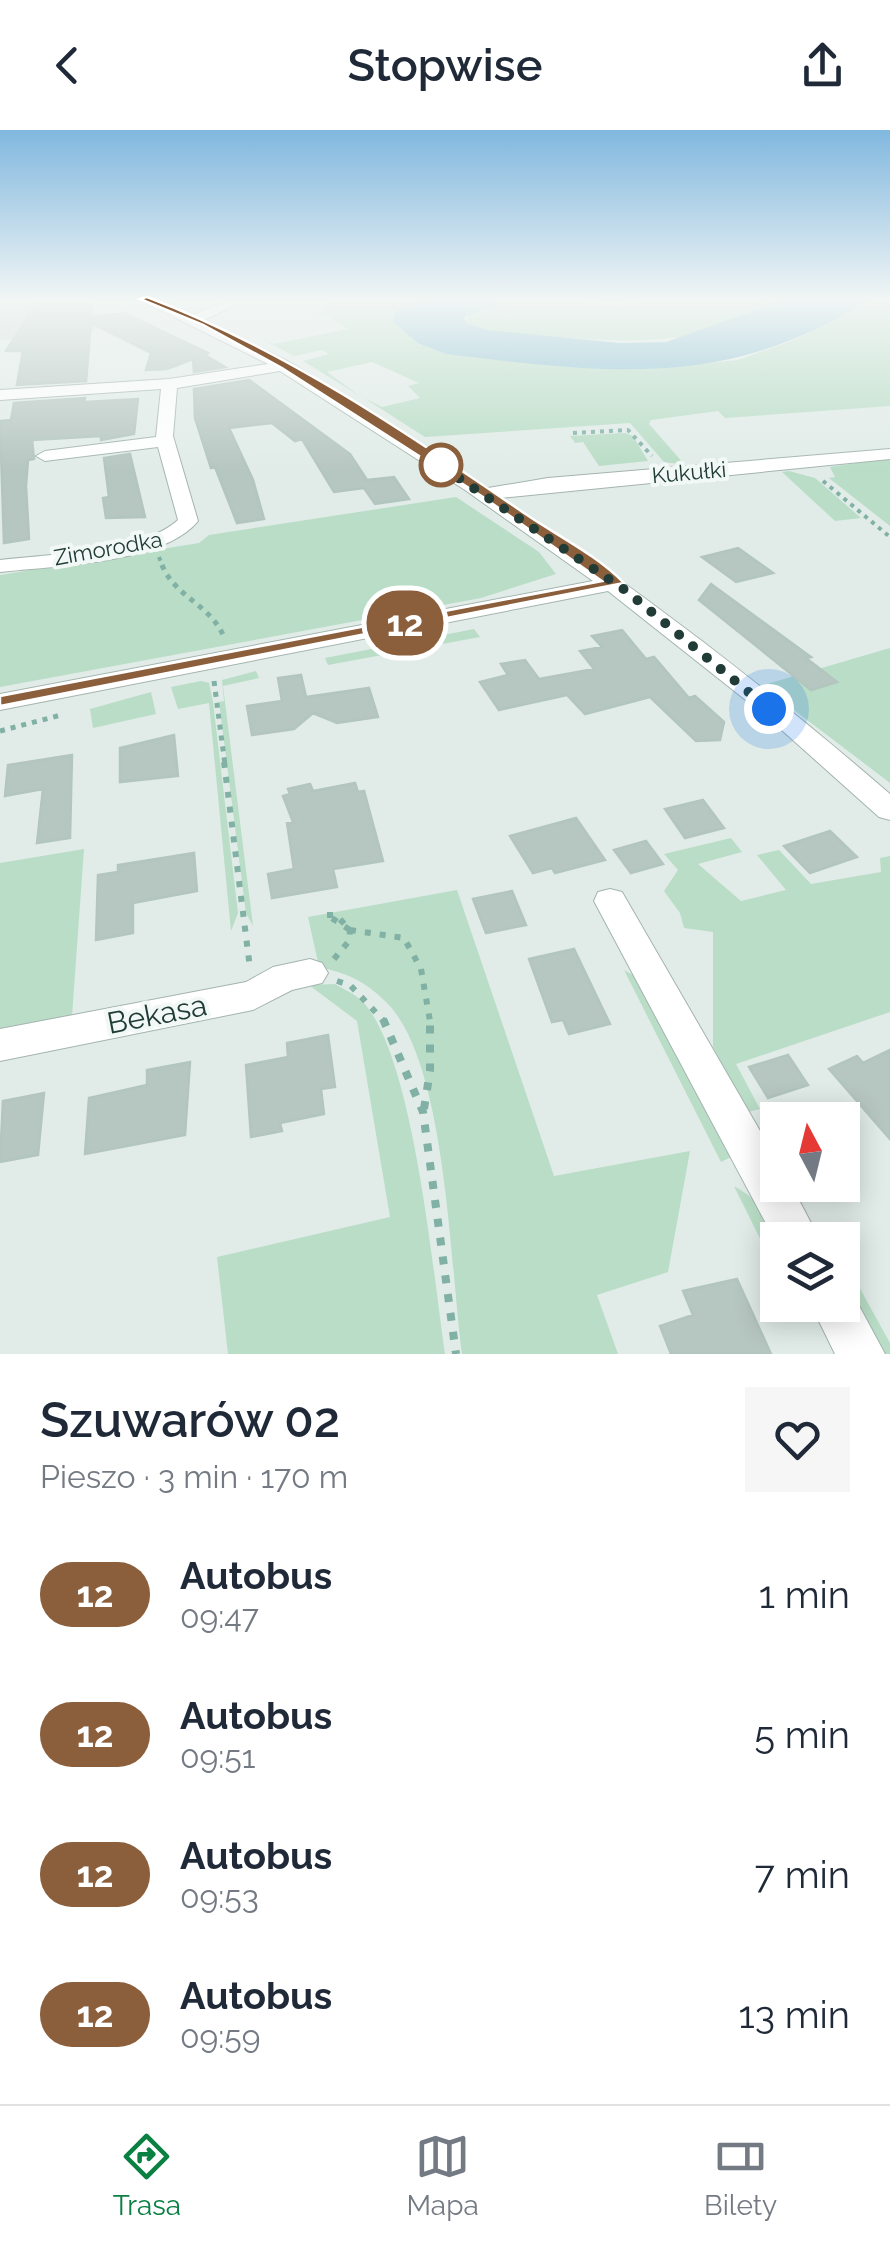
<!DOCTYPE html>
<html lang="pl">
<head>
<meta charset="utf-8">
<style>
	:root { --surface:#fff; --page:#f6f6f7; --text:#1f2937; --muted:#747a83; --line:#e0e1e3; --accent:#0b8043 }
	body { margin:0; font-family:Raleway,sans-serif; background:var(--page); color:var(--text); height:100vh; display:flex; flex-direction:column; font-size:38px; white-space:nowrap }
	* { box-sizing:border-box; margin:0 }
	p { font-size:32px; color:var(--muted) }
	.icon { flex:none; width:55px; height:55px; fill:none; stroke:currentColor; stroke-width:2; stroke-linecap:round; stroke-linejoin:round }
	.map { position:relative; height:1224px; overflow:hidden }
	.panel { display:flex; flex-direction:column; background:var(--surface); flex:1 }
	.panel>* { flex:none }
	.badge { padding:0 20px; border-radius:32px; font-size:35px; line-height:65px }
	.needle { width:65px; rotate:353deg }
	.fabs { position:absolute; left:760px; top:972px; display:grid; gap:20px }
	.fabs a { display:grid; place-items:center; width:100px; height:100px; border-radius:0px; background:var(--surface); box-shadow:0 5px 25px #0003; font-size:50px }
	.you { position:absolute; width:50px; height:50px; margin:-25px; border:8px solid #fff; border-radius:50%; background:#1a73e8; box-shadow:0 0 0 15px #1a73e833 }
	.map>.badge { position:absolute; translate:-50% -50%; box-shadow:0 0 0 5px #fff }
	.round { display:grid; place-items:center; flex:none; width:105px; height:105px; border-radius:0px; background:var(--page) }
	.head { display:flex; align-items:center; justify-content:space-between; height:170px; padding:0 40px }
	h1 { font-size:48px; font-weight:600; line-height:75px }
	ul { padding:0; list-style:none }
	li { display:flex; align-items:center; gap:30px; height:140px; padding:0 40px }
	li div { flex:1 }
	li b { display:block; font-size:38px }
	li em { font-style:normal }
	li .badge { min-width:110px; font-weight:700; text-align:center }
	header { display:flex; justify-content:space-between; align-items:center; height:130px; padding:0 40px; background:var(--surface); font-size:45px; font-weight:600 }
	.tabs { display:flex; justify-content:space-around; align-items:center; height:140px; border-top:2px solid var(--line); background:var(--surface); font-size:28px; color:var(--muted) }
	.tabs a { display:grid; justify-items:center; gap:5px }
	.tabs .active { color:var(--accent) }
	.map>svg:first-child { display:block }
	.built { fill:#cfdbd7 }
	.green { fill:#b9ddc6 }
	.water { fill:#88bfd1 }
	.building { fill:#b6c6c1; stroke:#b3c5bf; stroke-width:2.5 }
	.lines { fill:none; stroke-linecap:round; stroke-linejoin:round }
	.minor-casing { stroke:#a4b4af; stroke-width:2 }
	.path-far3 { stroke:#81b0a5; stroke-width:4; stroke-dasharray:4 5; stroke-linecap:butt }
	.path-far2 { stroke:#81b0a5; stroke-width:5; stroke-dasharray:5 6; stroke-linecap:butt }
	.path-far1 { stroke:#81b0a5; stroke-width:6; stroke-dasharray:6 9; stroke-linecap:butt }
	.path { stroke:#81b0a5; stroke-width:8; stroke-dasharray:8 11; stroke-linecap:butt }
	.minor { fill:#fff; fill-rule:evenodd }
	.line { fill:#8b5e3c; stroke:#fff; stroke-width:2.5 }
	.walk { stroke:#213c37; stroke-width:10; stroke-dasharray:0 18 }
	.stop-dot { fill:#fff; stroke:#8b5e3c; stroke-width:5 }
	.labels { text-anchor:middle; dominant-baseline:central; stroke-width:8; stroke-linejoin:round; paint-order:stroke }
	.far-street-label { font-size:22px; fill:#213c37; stroke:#f1f8f5 }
	.near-street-label { font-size:30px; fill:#213c37; stroke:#f1f8f5 }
</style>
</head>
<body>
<header><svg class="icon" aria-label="back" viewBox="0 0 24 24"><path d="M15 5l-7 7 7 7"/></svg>Stopwise<svg class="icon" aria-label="share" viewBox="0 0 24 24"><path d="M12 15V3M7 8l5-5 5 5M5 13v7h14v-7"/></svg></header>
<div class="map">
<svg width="890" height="1224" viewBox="0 0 890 1224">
	<rect width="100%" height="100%" fill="#e1ece8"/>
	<path class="built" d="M0 169H120L66 179 99 194 93 202 0 210Z"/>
	<path class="green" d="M332 169H422L396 181 446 224 647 239 738 230 797 209 870 169H890V276L725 288 718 281 651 290 649 294 685 335 664 332 630 293 425 307 364 268 382 277 420 268 408 256 419 253 372 232 327 242 360 266 303 231 329 224 322 220 294 226 264 210 274 214 348 199 326 185 318 186Z
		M511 169H569L620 177 649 169H786C708 216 634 214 548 206 521 204 490 205 465 193L470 183Z
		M625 303 633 306 648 331 599 336 583 312 575 313 570 306Z
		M890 328V396L829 348 835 347 830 337Z
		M789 341 815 348 861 388 835 391 782 342Z
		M456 367 539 422 556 444 481 468 0 557V445L199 413 209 405Z
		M474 499 480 507 328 535 325 528Z
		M890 518V653L773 564 779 560 767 554Z
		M256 541 259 548 223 556 253 796 246 783 219 572 224 571 222 550Z
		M201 551 209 553 213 572 238 783 231 801 209 573 178 579 171 557Z
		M151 562 156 584 93 598 90 579Z
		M731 708 742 722 698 734 741 771 786 760 757 725 779 720 811 754 881 742 880 728 890 726V882L736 934 760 979 748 982 713 917V802L684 798 680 783 664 761 678 740 664 724Z
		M84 719 72 886 0 900V733Z
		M457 760 554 1046 690 1021 668 1142 597 1165 618 1224H462C450 1138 447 929 385 871 365 851 346 843 319 837L308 787Z
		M624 840 633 845 733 1026 721 1032Z
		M335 854C343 859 355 864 362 871 414 924 433 1145 445 1224H228L217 1127 390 1087 357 891 309 855Z
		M734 1056C770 1076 778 1104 777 1143Z
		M842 1126 890 1213V1224H880L843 1150Z"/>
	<path class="water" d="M422 169H511L464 187 466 193 488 200 620 213 666 212 786 169H870C727 261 607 243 446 224L418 213 393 192 396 181Z"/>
	<path class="building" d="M54 169H81L92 175 91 187 124 183 208 223 205 225 225 237 194 242 193 229 167 239 146 240 151 223 91 193 86 251 17 255 23 221H6L38 171Z
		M249 250 350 324 367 350 394 347 409 369 375 374 364 358 334 362 302 309 295 311 272 293 229 298 253 350 264 389 237 393 215 337 211 338 195 288 194 259Z
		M85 268 84 272 138 269 134 304 101 310V306L32 310 34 329 28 330 26 356 29 409 4 413 0 291 11 290 14 273Z
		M130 324 145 387 106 388 103 368 109 367 104 328Z
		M738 418 773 443 736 452 702 427Z
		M711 454 811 527 806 528 837 552 811 560 699 470Z
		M622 500 646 529 654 527 689 568 695 566 724 592 720 610 696 611 650 567 585 584 567 565 499 580 480 552 508 545 501 534 525 530 539 549 594 539 580 521 602 517 592 506Z
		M301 545 306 567 369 558 378 587 337 593 313 583 294 599 252 605 247 576 282 571 278 548Z
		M174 605 178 646 120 652V618Z
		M72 625 70 708 37 713 43 659 5 666 8 635Z
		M355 653 358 662 364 661 383 731 333 739 337 757 272 768 268 744 294 739 287 693 293 692 283 666 290 664 288 659 310 654 313 661Z
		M703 670 724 698 685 708 665 679Z
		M576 688 605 730 555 743 552 738 533 743 510 706Z
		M830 701 857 727 810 743 784 716Z
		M646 711 663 734 631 743 614 720Z
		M194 723 197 761 133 773V803L96 810 98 745 118 742V735Z
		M512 761 526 795 486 803 473 769Z
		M574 819 610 894 569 904 563 890 552 892 529 829Z
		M328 905 335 957 321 959 324 984 280 993 282 1001 251 1007 246 935 288 927 287 913Z
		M890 920V1009L829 939 857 926 863 933Z
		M788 925 808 955 768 968 749 937Z
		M190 932 185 1005 85 1024 89 968 147 955V940Z
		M44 963 38 1025 0 1032 3 971Z
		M737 1149 771 1224H671L660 1196 693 1185 683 1161Z"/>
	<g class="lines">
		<g class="minor-casing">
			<path id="minor" d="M138 169H155L193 185 230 169H247L204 190 291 233 488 358 548 348 890 319V329L501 368C637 458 765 556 890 664V690L879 687 766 586 608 461 0 580V564L593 451 465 360 280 241 177 258 173 306 198 391C163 434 53 436 0 442V430C48 424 142 423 178 390L158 317 45 331 36 326 45 321 156 307 161 259 0 270V260L169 249 268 234Z
				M610 759 622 762 778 1032V1055H791L820 1110H778V1116L594 771 598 762Z
				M310 829 322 833 328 843 322 853 292 860 253 880 0 931V899L246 852 273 837Z
				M842 1155 850 1159 885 1224H835L811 1175H842Z"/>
		</g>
		<path class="path-far3" d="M573 303 628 300 652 326
			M823 351 890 407
			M159 427 163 438"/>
		<path class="path-far2" d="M162 435C175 467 211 475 224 507
			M214 551 225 635
			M0 601 61 585"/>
		<path class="path-far1" d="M224 632 250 838
			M327 785H336L350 800Z
			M350 800 404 808 421 839 430 891
			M334 829 349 811 350 800
			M337 851 350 855 384 891"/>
		<path class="path" d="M383 889 423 982 456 1224
			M424 979 430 941V889"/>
		<use href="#minor" class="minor"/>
	</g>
	<linearGradient id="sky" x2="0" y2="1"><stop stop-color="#81b8df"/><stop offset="0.5" stop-color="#f2f6f5"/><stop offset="1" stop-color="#f2f6f5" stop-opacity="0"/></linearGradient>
	<rect width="890" height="340" fill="url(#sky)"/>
	<path class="line" d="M147 167C282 218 406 302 524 383 556 405 597 425 624 453L0 576V566L602 451 483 367 282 238 203 195 140 169Z"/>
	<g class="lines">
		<path class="walk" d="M441 335 435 332 625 460 769 579"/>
	</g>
	<circle class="stop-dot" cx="441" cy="335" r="20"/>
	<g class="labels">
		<g class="far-street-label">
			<text transform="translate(689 342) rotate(-5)">Kukułki</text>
			<text transform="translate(108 418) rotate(-10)">Zimorodka</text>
		</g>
		<g class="near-street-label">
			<text transform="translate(157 884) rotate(-11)">Bekasa</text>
		</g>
	</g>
</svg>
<div class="fabs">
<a><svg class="needle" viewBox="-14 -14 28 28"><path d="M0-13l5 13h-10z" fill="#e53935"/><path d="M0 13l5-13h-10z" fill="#747a83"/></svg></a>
<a><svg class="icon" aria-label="layers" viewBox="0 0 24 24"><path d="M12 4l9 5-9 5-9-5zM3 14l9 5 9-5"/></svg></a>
</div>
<div class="you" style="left:769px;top:579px"></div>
<b class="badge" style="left:405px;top:493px;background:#8b5e3c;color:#fff">12</b>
</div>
<section class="panel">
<div class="head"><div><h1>Szuwarów 02</h1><p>Pieszo · 3 min · 170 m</p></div><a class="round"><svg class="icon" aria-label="heart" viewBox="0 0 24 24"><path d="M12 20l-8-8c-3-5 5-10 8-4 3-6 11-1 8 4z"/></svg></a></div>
<ul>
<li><span class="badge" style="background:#8b5e3c;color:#fff">12</span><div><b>Autobus</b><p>09:47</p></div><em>1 min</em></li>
<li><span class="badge" style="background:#8b5e3c;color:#fff">12</span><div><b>Autobus</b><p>09:51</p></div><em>5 min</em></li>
<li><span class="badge" style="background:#8b5e3c;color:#fff">12</span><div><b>Autobus</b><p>09:53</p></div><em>7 min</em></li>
<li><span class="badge" style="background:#8b5e3c;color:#fff">12</span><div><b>Autobus</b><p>09:59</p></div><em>13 min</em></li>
</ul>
</section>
<nav class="tabs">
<a class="active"><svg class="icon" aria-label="directions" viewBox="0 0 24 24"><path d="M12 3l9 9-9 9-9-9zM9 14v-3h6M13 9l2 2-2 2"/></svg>Trasa</a>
<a><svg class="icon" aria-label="map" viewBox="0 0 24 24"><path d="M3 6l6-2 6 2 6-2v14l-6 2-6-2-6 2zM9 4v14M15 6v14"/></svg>Mapa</a>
<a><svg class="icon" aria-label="tickets" viewBox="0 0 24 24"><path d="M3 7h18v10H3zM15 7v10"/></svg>Bilety</a>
</nav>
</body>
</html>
